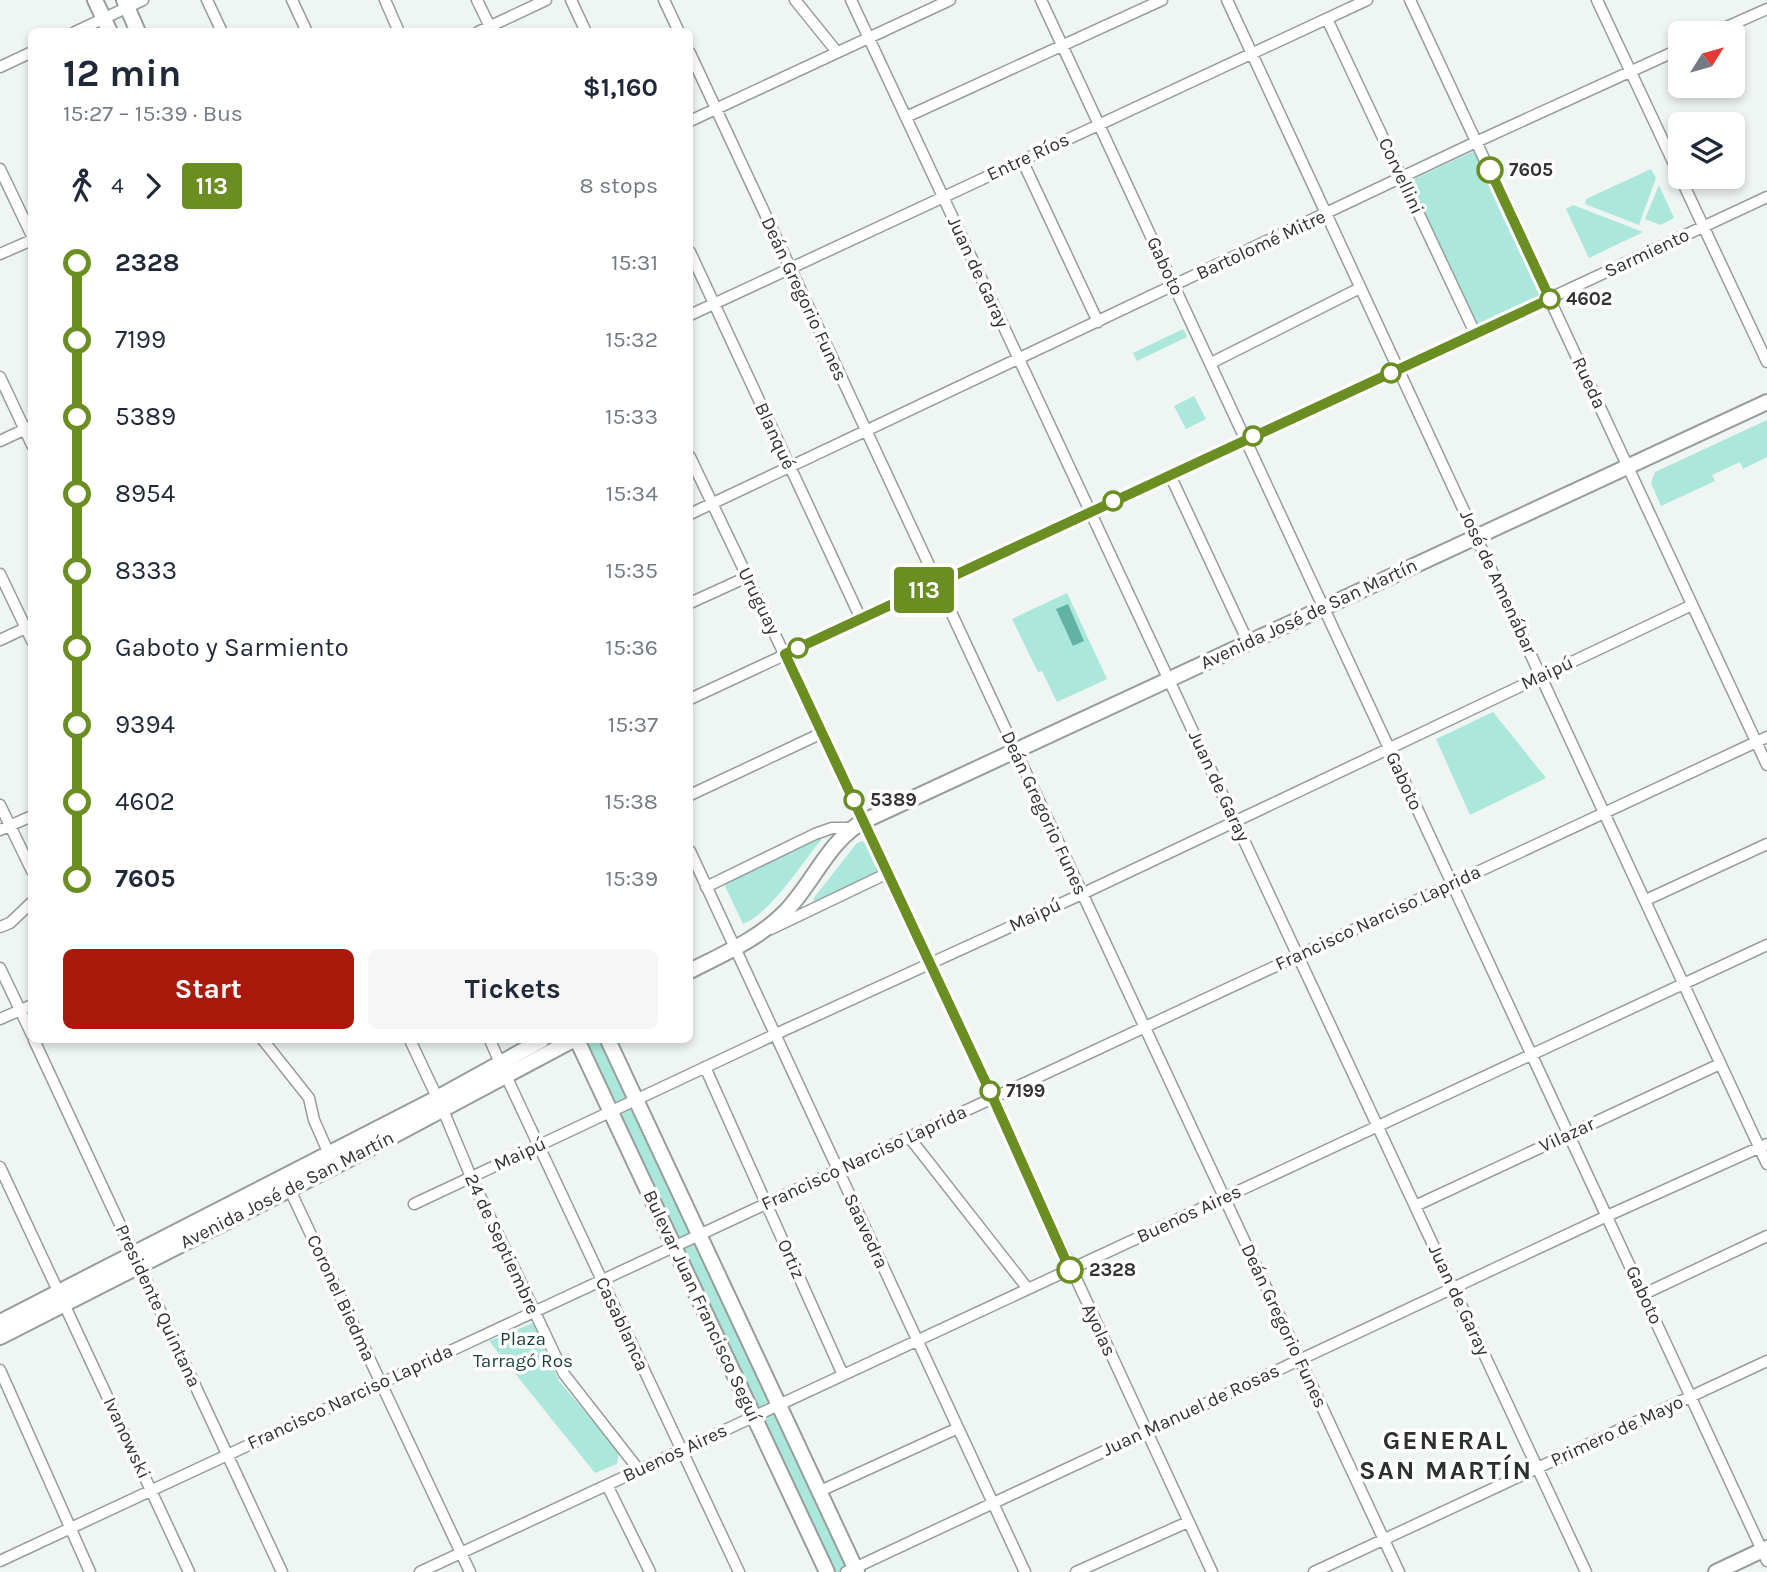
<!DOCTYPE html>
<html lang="en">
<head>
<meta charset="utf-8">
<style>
	:root { --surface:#fff; --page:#f6f6f7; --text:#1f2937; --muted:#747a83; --accent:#aa190b }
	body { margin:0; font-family:Karla,sans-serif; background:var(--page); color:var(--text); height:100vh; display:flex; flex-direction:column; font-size:26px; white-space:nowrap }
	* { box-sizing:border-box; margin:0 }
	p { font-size:23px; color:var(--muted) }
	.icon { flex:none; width:38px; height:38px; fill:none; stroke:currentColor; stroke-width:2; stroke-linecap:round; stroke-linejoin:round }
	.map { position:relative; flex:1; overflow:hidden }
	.panel { position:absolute; left:28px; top:28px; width:665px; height:1015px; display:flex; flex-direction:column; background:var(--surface); border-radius:10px; box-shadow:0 4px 10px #0003 }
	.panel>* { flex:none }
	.badge { padding:0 14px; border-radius:5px; font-size:24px; line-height:46px }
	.needle { width:46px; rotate:53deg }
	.buttons { position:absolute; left:1668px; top:21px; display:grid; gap:14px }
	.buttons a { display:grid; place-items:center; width:77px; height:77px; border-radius:10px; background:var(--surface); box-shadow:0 4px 10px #0003; font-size:35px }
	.map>.badge { position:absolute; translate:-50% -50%; box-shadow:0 0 0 4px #fff }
	.legs { display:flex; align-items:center; gap:10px; height:77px; padding:0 35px; font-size:23px }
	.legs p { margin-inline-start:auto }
	.head { display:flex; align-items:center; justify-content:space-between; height:119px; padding:0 35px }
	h1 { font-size:38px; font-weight:700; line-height:52px }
	.action { display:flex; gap:14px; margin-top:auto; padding:14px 35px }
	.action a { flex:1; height:80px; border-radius:10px; background:var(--accent); color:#fff; font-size:28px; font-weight:700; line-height:80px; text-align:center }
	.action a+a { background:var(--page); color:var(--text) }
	ul { padding:0 35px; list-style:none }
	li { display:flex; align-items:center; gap:24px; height:77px; font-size:26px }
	li i { display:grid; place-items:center; width:10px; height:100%; margin:0 9px; background:currentColor }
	li i::after { content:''; width:18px; height:18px; margin:-9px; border:5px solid; border-radius:50%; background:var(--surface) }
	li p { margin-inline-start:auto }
	li:first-child i { background:linear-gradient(#0000 50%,currentColor 0) }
	li:last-child i { background:linear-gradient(currentColor 50%,#0000 0) }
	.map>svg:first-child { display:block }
	.green { fill:#abe7da }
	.water { fill:#61b2a3 }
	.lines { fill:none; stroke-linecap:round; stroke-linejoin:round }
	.street-casing { stroke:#979d9c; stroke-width:13 }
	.secondary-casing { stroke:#979d9c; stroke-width:18 }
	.street { stroke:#fff; stroke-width:10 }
	.secondary { stroke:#fff; stroke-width:14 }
	.line-1-casing { stroke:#fff; stroke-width:16 }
	.line-1 { stroke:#6b8e23; stroke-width:10 }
	.stop-1-dot { fill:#fff; stroke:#6b8e23; stroke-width:3.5 }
	.labels { text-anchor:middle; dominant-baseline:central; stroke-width:7; stroke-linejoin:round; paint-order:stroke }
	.street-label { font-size:19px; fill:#313433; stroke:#fff }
	.stop-label { font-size:19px; font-weight:bold; fill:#313433; stroke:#fff; text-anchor:start }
	.park-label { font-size:19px; fill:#193f38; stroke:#fff }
	.district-label { font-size:26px; font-weight:bold; letter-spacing:2px; fill:#2c3130; stroke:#fff }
</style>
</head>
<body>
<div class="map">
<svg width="1767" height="1572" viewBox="0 0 1767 1572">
	<rect width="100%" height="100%" fill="#eff5f3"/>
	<path class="green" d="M1474 151 1544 297 1478 327 1410 181Z
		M1651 169 1656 178 1639 225 1585 204 1586 199Z
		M1659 185 1674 218 1661 225 1645 219Z
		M1573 205 1643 232 1589 258 1566 209Z
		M1183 329 1187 337 1137 361 1133 353Z
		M1194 396 1206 419 1186 429 1174 406Z
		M1767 420V457L1743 469 1740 462 1712 475 1715 481 1661 506 1651 483 1655 472Z
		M1067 593 1107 679 1057 702 1042 671 1038 672 1012 619Z
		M1493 712 1546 778 1470 815 1436 739Z
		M820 837 821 840C802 863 770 914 743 924L725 886 728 882Z
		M862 841 870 848 880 872 819 902H815L813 899 856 844Z
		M577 1040H608L857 1572H827Z
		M533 1323 559 1381 619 1452 617 1464 595 1473 489 1341Z"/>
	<path class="water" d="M1068 604 1084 641 1073 646 1056 609Z"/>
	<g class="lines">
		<g class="street-casing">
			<path id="street" d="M207 0 222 32
				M292 0 307 32
				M385 0 399 32
				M477 0 492 31
				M571 0 586 32
				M664 0 679 32
				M795 0 837 52
				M851 0 1586 1572
				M1041 0 1767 1561
				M1227 0 1767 1164
				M1410 0 1767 765
				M1597 0 1767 362
				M1327 19 1475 333
				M75 32 143 0
				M478 32 546 0
				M1713 33 1767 9
				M690 53 1399 1572
				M0 67 32 52
				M906 117 1162 0
				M690 121 950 0
				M1022 160 1098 322
				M0 169 32 236
				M690 252 861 619
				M0 254 32 240
				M690 315 1367 0
				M1211 363 1360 288
				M0 377 32 445
				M0 441 32 426
				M690 457 864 821 1212 1572
				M1170 475 1248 642
				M690 514 1476 142 1680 49
				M0 574 32 641
				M690 603 747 577
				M0 640 32 625
				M690 699 1767 197
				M690 795 822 733
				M0 805 32 871
				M0 830 32 816
				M690 851 1025 1572
				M706 887 815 834 832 828H851
				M1646 900 1767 844
				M0 927 10 923 32 902
				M771 929 888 873
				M0 968 32 1035
				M0 1019 32 1005
				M34 1040 282 1572
				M263 1040 309 1098 314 1120 329 1154
				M410 1040 443 1110 471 1177 564 1374 639 1470
				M490 1040 500 1063
				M705 1067 843 1375
				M506 1076 739 1572
				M909 1137 1028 1289
				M0 1167 58 1291
				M288 1186 470 1572
				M414 1204 776 1034 1082 894 1692 605
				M1415 1206 1720 1064
				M1644 1294 1767 1236
				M64 1304 189 1572
				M0 1370 90 1572
				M607 1485 650 1572
				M818 1492 958 1428
				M0 1561C589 1286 1178 1011 1767 737
				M420 1572 1767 945
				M846 1572 1607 1216 1767 1144
				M1076 1572 1188 1522
				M1314 1572 1767 1361"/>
		</g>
		<g class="secondary-casing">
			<path id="secondary" d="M95 0 110 32
				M124 0 138 32
				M690 971C723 954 759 939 786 911 813 883 829 840 864 821L1767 402
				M577 1040 827 1572
				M608 1040 857 1572
				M0 1322 437 1098 542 1040
				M0 1337 365 1151 573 1040
				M1716 1572 1767 1548"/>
		</g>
		<use href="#street" class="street"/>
		<use href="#secondary" class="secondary"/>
	</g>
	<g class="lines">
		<g class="line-1-casing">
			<path id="line-1" d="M1070 1270 993 1098 785 654 1550 299 1490 170"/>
		</g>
		<use href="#line-1" class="line-1"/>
	</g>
	<g class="stop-1-dot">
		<circle cx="1490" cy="170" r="12"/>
		<circle cx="1550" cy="299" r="9"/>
		<circle cx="1391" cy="373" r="9"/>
		<circle cx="1253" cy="436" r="9"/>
		<circle cx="1113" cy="501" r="9"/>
		<circle cx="798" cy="648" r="9"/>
		<circle cx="854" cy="800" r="9"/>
		<circle cx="990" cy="1091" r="9"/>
		<circle cx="1070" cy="1270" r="12"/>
	</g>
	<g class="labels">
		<g class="street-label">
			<text transform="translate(1028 157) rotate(-25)">Entre Ríos</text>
			<text transform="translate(1401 176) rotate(65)">Corvellini</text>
			<text transform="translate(1261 245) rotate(-25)">Bartolomé Mitre</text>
			<text transform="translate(1647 253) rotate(-25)">Sarmiento</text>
			<text transform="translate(1165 266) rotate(65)">Gaboto</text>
			<text transform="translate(978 272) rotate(65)">Juan de Garay</text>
			<text transform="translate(804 299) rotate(65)">Deán Gregorio Funes</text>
			<text transform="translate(1589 383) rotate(65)">Rueda</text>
			<text transform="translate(775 436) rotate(65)">Blanqué</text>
			<text transform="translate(1498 582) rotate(65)">José de Amenábar</text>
			<text transform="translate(759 601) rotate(64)">Uruguay</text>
			<text transform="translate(1309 614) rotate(-25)">Avenida José de San Martín</text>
			<text transform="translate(1547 673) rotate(-25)">Maipú</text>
			<text transform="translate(1404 781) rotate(65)">Gaboto</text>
			<text transform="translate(1219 786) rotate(65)">Juan de Garay</text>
			<text transform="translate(1044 813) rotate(65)">Deán Gregorio Funes</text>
			<text transform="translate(1035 915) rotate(-25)">Maipú</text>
			<text transform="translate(1378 918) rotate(-25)">Francisco Narciso Laprida</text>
			<text transform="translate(1567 1135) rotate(-25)">Vilazar</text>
			<text transform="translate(520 1154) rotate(-25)">Maipú</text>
			<text transform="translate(864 1158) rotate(-25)">Francisco Narciso Laprida</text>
			<text transform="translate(287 1190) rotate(-27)">Avenida José de San Martín</text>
			<text transform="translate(1189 1214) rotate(-25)">Buenos Aires</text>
			<text transform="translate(866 1231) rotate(65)">Saavedra</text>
			<text transform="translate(502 1244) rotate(65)">24 de Septiembre</text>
			<text transform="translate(791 1259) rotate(66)">Ortiz</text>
			<text transform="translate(1644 1295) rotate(65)">Gaboto</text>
			<text transform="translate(341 1298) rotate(65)">Coronel Biedma</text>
			<text transform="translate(1459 1300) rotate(65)">Juan de Garay</text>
			<text transform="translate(158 1306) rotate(65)">Presidente Quintana</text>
			<text transform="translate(702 1306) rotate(65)">Bulevar Juan Francisco Seguí</text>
			<text transform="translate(622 1324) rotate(65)">Casablanca</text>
			<text transform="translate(1284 1326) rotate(65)">Deán Gregorio Funes</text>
			<text transform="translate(1099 1330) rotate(65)">Ayolas</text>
			<text transform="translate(350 1397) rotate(-25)">Francisco Narciso Laprida</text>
			<text transform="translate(1191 1410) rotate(-25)">Juan Manuel de Rosas</text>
			<text transform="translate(1617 1431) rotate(-25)">Primero de Mayo</text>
			<text transform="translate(127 1438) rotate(65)">Ivanowski</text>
			<text transform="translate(675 1453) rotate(-25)">Buenos Aires</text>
		</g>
		<g class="stop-label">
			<text x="1509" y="170">7605</text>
			<text x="1566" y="299">4602</text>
			<text x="870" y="800">5389</text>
			<text x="1006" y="1091">7199</text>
			<text x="1089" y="1270">2328</text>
		</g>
		<g class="park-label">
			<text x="523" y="1339">Plaza<tspan x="523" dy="22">Tarragó Ros</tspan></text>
		</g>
		<g class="district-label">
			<text x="1446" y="1440">GENERAL<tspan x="1446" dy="30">SAN MARTÍN</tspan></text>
		</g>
	</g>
</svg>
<div class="buttons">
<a><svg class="needle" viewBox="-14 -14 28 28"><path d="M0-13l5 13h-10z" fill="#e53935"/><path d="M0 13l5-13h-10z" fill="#747a83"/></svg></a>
<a><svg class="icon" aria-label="layers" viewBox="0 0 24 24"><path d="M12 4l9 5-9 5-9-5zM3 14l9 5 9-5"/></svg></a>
</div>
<b class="badge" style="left:924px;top:590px;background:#6b8e23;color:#fff">113</b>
<section class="panel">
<div class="head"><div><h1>12 min</h1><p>15:27 – 15:39 · Bus</p></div><b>$1,160</b></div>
<div class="legs"><svg class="icon" aria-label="walk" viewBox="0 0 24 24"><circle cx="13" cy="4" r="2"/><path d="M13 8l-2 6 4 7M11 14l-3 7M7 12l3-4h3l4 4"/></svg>4<svg class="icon" aria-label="forward" viewBox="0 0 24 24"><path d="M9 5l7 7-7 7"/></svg><b class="badge" style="background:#6b8e23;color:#fff">113</b><p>8 stops</p></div>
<ul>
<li><i style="color:#6b8e23"></i><b>2328</b><p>15:31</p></li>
<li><i style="color:#6b8e23"></i><span>7199</span><p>15:32</p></li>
<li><i style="color:#6b8e23"></i><span>5389</span><p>15:33</p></li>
<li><i style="color:#6b8e23"></i><span>8954</span><p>15:34</p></li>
<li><i style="color:#6b8e23"></i><span>8333</span><p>15:35</p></li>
<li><i style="color:#6b8e23"></i><span>Gaboto y Sarmiento</span><p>15:36</p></li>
<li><i style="color:#6b8e23"></i><span>9394</span><p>15:37</p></li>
<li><i style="color:#6b8e23"></i><span>4602</span><p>15:38</p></li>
<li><i style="color:#6b8e23"></i><b>7605</b><p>15:39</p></li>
</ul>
<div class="action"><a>Start</a><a>Tickets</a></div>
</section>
</div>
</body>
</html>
